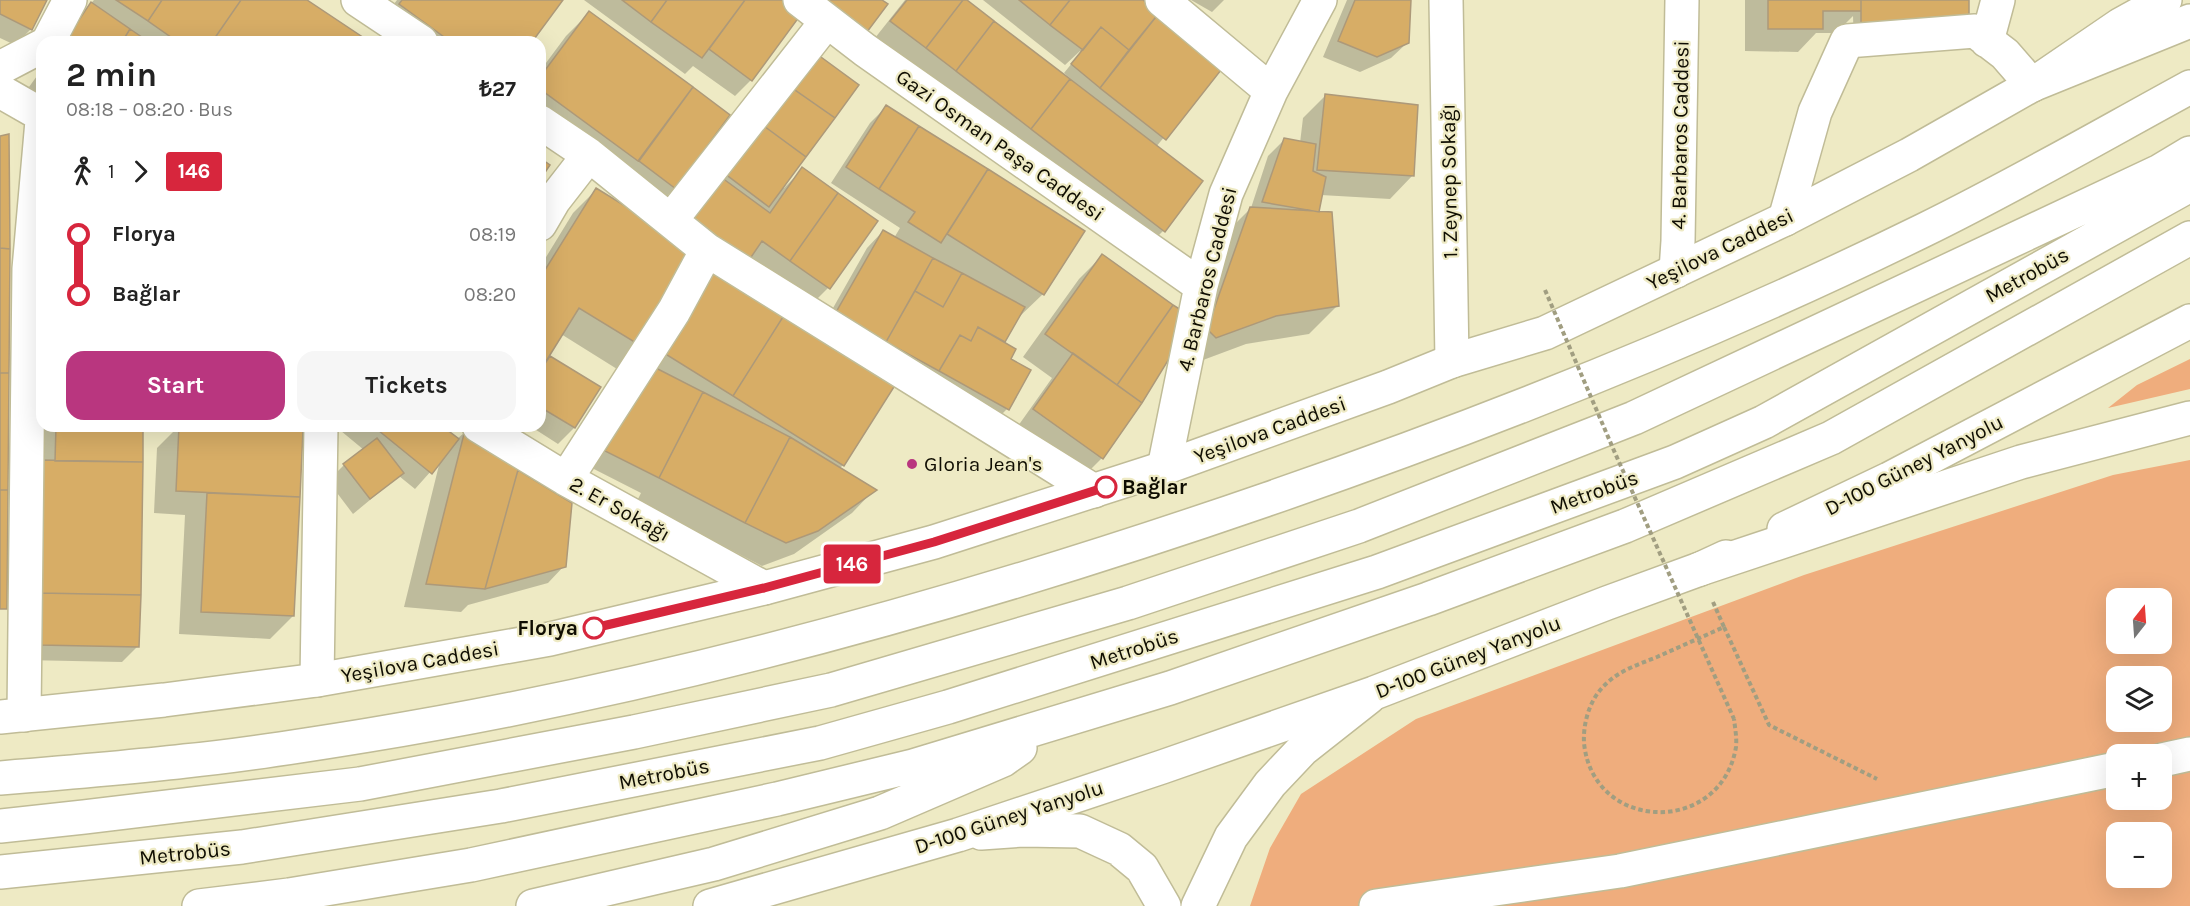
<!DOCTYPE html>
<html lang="en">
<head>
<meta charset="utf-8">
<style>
	:root { --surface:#fff; --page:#f6f6f6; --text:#222; --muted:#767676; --accent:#b9367f }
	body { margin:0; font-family:Karla,sans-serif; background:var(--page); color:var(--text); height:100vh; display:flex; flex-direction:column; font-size:22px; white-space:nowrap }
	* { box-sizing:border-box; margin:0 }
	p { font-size:20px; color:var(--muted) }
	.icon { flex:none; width:33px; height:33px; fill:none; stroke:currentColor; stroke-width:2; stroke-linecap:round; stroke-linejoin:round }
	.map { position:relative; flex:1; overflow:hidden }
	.details { position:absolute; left:36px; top:36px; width:510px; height:396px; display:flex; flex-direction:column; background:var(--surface); border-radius:18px; box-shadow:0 6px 24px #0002 }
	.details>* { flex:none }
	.badge { padding:0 12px; border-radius:4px; font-size:21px; line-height:39px }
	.needle { width:39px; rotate:17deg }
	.controls { position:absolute; left:2106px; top:588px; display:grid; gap:12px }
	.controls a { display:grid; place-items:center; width:66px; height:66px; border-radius:12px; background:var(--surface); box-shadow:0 6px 24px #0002; font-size:30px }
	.map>.badge { position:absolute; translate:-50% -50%; box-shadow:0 0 0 3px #fff }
	.legs { display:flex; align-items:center; gap:9px; height:66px; padding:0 30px; font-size:20px }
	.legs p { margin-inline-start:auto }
	.headline { display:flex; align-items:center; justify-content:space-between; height:102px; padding:0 30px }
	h1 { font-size:33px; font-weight:700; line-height:45px }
	.button { display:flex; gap:12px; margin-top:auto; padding:12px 30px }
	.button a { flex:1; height:69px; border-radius:18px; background:var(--accent); color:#fff; font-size:24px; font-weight:700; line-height:69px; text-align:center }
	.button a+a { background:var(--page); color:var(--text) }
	ul { padding:0 30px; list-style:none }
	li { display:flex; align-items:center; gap:21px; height:60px; font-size:22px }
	li i { display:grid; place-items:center; width:9px; height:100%; margin:0 8px; background:currentColor }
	li i::after { content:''; width:15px; height:15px; margin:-8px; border:4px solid; border-radius:50%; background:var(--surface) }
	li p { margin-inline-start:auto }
	li:first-child i { background:linear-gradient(#0000 50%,currentColor 0) }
	li:last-child i { background:linear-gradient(currentColor 50%,#0000 0) }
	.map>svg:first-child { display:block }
	.green { fill:#efad7d; fill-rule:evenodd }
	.shadow { fill:#0003 }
	.building { fill:#d7ad66; stroke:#ad9979; stroke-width:1.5 }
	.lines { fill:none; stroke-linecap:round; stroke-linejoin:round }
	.minor-casing { stroke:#c0bc97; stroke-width:36 }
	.major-casing { stroke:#c0bc97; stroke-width:36 }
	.highway-casing { stroke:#c0bc97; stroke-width:36 }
	.path { stroke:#a19e81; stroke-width:4; stroke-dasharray:4.5 3; stroke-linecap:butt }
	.minor { stroke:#fff; stroke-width:33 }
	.major { stroke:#fff; stroke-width:33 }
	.highway { stroke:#fff; stroke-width:33 }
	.path-bridge { stroke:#a19e81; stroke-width:4; stroke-dasharray:4.5 3; stroke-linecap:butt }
	.line-1-casing { stroke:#fff; stroke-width:14 }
	.line-1 { stroke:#d7263d; stroke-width:9 }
	.poi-dot { fill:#b9367f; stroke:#eeeac4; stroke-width:2 }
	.stop-1-dot { fill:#fff; stroke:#d7263d; stroke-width:3 }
	.labels { text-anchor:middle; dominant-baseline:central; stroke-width:4.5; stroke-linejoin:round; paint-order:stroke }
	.street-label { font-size:21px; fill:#0f0d02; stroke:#eeeac4 }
	.poi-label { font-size:21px; fill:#0f0d02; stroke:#eeeac4; text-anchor:start }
	.stop-label { font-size:21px; font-weight:bold; fill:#0f0d02; stroke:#eeeac4; text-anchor:start }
</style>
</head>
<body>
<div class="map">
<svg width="2190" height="906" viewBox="0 0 2190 906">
	<rect width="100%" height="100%" fill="#eeeac4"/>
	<path class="green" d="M2190 359V389L2108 408 2137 385Z
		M2190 460V906H1250L1270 848 1301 794 1416 719 1804 575 2113 475ZM2116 598H2162V644H2116ZM2116 676H2162V722H2116ZM2116 754H2162V800H2116ZM2116 832H2162V878H2116Z"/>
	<path class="shadow" d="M0 0H45L31 29 15 45 0 38Z
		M94 0H305L367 42H60L75 20Z
		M397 0H561L530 42H397L377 27Z
		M584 0H880L799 15 751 80 735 96 693 66 685 74Z
		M905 0H964L1069 81 1071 79 1064 73 1081 52 1080 51 1065 65 983 0H1141L1223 65 1156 147 1163 231 1140 254 875 38Z
		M1191 0H1224L1212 12Z
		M1347 0H1409L1408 42 1391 58 1360 72 1323 57Z
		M1745 0H1968L1854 48 1853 16 1836 33H1816L1798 52 1745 51Z
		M589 13 693 88 675 188 659 204 540 129V71L566 36Z
		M794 67 782 187 784 188 803 169 828 288 812 304 820 331 867 248 883 231 894 238 900 228 831 183 870 123 886 107 1083 231 1043 294 1019 317 1018 316 1003 343 1009 359 1007 409 991 425 847 345 843 465 839 469 874 490 852 513 794 554 762 566 637 501 641 493 590 467 640 345 617 369 561 334 548 356 599 388 574 428 558 444 530 426H540V267L573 213 596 190 671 235Z
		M42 69V96L29 87Z
		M1326 95 1413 175 1390 199 1321 195 1317 213 1337 306 1309 334 1246 344 1187 366 1193 319 1102 458 1086 474 1018 426 1052 378 1023 357 1079 279 1102 256 1193 319 1222 237 1251 208 1268 156 1284 140 1300 143 1303 118Z
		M42 426H141L138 646 122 662 23 660Z
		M179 426H302L293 616 270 639 179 634 185 515 154 513 157 448Z
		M335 426H439L457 439 465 432 564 566 548 583 468 605 461 612 404 607 440 461 415 489 399 476 353 514 328 481 344 465 364 450Z"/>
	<path class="building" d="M0 0H47L32 30 0 14Z
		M116 0H162L148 21Z
		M162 0H241L212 42H178L148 21Z
		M241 0H307L370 42H212Z
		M402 0H563L532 42H451L399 4Z
		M622 0H667L651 22Z
		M667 0H745L702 58 651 22Z
		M745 0H784L802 13 752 81 709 49Z
		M816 0H882L888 4 864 36Z
		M907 0H963L926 48 890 21Z
		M963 0H967L994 21 956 71 926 48Z
		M1019 0H1070L1050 25Z
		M1070 0H1143L1159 13 1129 50 1101 27 1083 50 1050 25Z
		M1355 0H1411L1409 43 1377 57 1338 41Z
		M1768 0H1861V11H1823V29H1768Z
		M1861 0H1969V41H1861Z
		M91 2 130 29 122 42H64Z
		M589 11 693 87 638 161 540 89V77Z
		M1159 13 1225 65 1166 140 1100 88Z
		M994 21 1070 79 1031 129 956 71Z
		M1101 27 1129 50 1100 88 1071 64Z
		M130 29 149 42H122Z
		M810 49 859 85 835 118 785 83Z
		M1070 79 1203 181 1165 232 1031 129Z
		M785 83 835 118 806 157 757 121Z
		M693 87 730 115 676 189 639 161Z
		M1325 94 1418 105 1414 176 1317 170Z
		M886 105 919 126 879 189 846 167Z
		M757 121 806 157 769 207 720 170Z
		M919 126 988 169 941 243 908 222 915 212 879 189Z
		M9 134 10 249 0 248V136Z
		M1284 138 1316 144 1313 171 1326 177 1319 212 1262 202Z
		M540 158 550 165 540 180Z
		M802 167 838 193 790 261 762 241 747 263 686 221 718 175 770 213Z
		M988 169 1085 231 1044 295 947 234Z
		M596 188 700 252 641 346 579 308 540 371V278Z
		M838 193 878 221 830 289 790 261Z
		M1250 207 1332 212 1339 306 1276 316 1216 338 1207 329Z
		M883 230 933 258 886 342 835 314Z
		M0 248 10 249 9 373H0Z
		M1102 254 1173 305 1117 385 1045 334Z
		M933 258 962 273 943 307 915 291Z
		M713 263 788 309 733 396 659 350Z
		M962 273 1025 307 1005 342 978 327 971 341 960 335 939 371 886 342 915 291 943 307Z
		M1173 305 1194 318 1142 403 1117 385Z
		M788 309 899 379 844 466 733 396Z
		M978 327 1016 349 1011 359 1031 370 1009 410 939 371 960 335 971 341Z
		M1073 353 1142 403 1103 459 1033 409Z
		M550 356 601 387 575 428 540 407V371Z
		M650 365 703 392 659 478 605 451Z
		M0 373H9L8 490H0Z
		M703 392 790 437 745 523 659 478Z
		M56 426H143V462L55 461Z
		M179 426H230L303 430 300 497 176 491Z
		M230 426H304L303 430Z
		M373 426H442L459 439 432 474Z
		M465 430 518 470 485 589 426 584Z
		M790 437 877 490 818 531 786 543 745 523Z
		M377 438 404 473 370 499 343 464Z
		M42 460 143 462 141 595 40 593Z
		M518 470 572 503 566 567 485 589Z
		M0 490H8L7 609H0Z
		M207 493 300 497 294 616 201 612Z
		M40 593 141 595 139 647 39 645Z"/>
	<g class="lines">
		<g class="minor-casing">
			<path id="minor" d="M358 0 421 42
				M800 0 865 50 1201 286
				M1162 0 1271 91
				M1446 0 1452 361
				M1987 41 1998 0
				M48 42 70 0
				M0 68 42 46
				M0 91 42 115
				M540 122 589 155 707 250 1094 491
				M1785 219 1815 112 1847 41 1975 31 2005 54 2032 85
				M671 220 827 21
				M540 224 554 200 589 155
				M1676 271 1678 241 1682 0
				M479 426 566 479 764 588
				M1164 468 1201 286 1226 194 1271 91 1320 0
				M566 479 674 311 707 250
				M317 680 321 426
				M24 715 29 269 42 121
				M2162 760 2190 754
				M0 826 84 817 360 784 634 732 831 690 1128 603 1359 526 1634 418 2160 171 2190 153
				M981 833 1023 830 1080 831 1119 849 1142 868 1164 906
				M0 872 242 847 501 806 820 743 948 707 1377 572 1675 462 1764 422 2190 185
				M1198 906 1231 837 1270 784 1303 749 1369 697
				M1376 906 1620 871 2116 769"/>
		</g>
		<g class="major-casing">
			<path id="major" d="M1784 529 1889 479 2190 321
				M0 717 164 700 317 680 550 639 764 588 934 542 1164 468 1388 387 1452 361 1545 333 1785 219 1909 155 2032 85 2120 25 2165 0
				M710 906 958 835 1162 767 1374 693 1607 603 1700 569 1726 557"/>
		</g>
		<g class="highway-casing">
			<path id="highway" d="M2032 85 2190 21
				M1700 569 2021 462 2190 418
				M0 778C62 773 124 768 185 761 247 755 308 745 369 735 675 685 976 600 1268 499 1491 422 1712 334 1924 230 2014 186 2102 135 2190 87
				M199 906 289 895 471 865 777 799 913 766 1170 688 1428 599 1625 526 1831 438 2190 238
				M533 906 714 864 880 813 1003 760 1020 748"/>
		</g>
		<path class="path" d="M1713 602 1724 627C1702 637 1679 647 1657 657 1637 665 1617 671 1602 688 1589 702 1583 724 1584 743 1593 833 1721 836 1736 747 1737 738 1735 728 1734 719
			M1724 627 1769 725 1877 779"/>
		<use href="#minor" class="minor"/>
		<use href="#major" class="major"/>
		<use href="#highway" class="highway"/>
		<path class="path-bridge" d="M1545 290 1615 453 1734 719"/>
	</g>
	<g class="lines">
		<g class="line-1-casing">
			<path id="line-1" d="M594 628 764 588 934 542 1106 487"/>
		</g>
		<use href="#line-1" class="line-1"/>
	</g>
	<circle class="poi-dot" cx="912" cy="464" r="6"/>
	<g class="stop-1-dot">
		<circle cx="1106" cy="487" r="10"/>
		<circle cx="594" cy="628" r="10"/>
	</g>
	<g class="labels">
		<g class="street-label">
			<text transform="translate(1680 135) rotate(-89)">4. Barbaros Caddesi</text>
			<text transform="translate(1000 145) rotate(35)">Gazi Osman Paşa Caddesi</text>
			<text transform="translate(1449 181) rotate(-91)">1. Zeynep Sokağı</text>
			<text transform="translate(1720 249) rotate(-26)">Yeşilova Caddesi</text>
			<text transform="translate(2027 275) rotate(-29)">Metrobüs</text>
			<text transform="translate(1207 279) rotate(-76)">4. Barbaros Caddesi</text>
			<text transform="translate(1270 430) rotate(-20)">Yeşilova Caddesi</text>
			<text transform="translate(1914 465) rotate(-27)">D-100 Güney Yanyolu</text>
			<text transform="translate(1594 492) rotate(-20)">Metrobüs</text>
			<text transform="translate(620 509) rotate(29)">2. Er Sokağı</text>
			<text transform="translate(1134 649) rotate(-18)">Metrobüs</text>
			<text transform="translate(1468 657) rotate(-21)">D-100 Güney Yanyolu</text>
			<text transform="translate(420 662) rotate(-10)">Yeşilova Caddesi</text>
			<text transform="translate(664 774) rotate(-11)">Metrobüs</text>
			<text transform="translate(1009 817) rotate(-18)">D-100 Güney Yanyolu</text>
			<text transform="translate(185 853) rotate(-6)">Metrobüs</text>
		</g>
		<g class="poi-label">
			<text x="924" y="464">Gloria Jean's</text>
		</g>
		<g class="stop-label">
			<text x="1122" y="487">Bağlar</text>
			<text x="578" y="628" text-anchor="end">Florya</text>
		</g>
	</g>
</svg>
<div class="controls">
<a><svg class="needle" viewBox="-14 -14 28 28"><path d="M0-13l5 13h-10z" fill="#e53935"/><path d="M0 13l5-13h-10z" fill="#767676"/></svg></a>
<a><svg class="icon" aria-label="layers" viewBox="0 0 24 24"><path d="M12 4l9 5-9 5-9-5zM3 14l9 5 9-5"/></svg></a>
<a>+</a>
<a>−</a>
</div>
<b class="badge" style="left:852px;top:564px;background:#d7263d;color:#fff">146</b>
<section class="details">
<div class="headline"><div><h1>2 min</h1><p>08:18 – 08:20 · Bus</p></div><b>₺27</b></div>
<div class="legs"><svg class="icon" aria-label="walk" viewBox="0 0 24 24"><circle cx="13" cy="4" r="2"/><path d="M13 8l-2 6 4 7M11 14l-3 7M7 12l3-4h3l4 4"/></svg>1<svg class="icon" aria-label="forward" viewBox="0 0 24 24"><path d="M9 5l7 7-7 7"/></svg><b class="badge" style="background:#d7263d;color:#fff">146</b></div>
<ul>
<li><i style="color:#d7263d"></i><b>Florya</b><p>08:19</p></li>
<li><i style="color:#d7263d"></i><b>Bağlar</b><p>08:20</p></li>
</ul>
<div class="button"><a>Start</a><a>Tickets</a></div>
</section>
</div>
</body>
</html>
